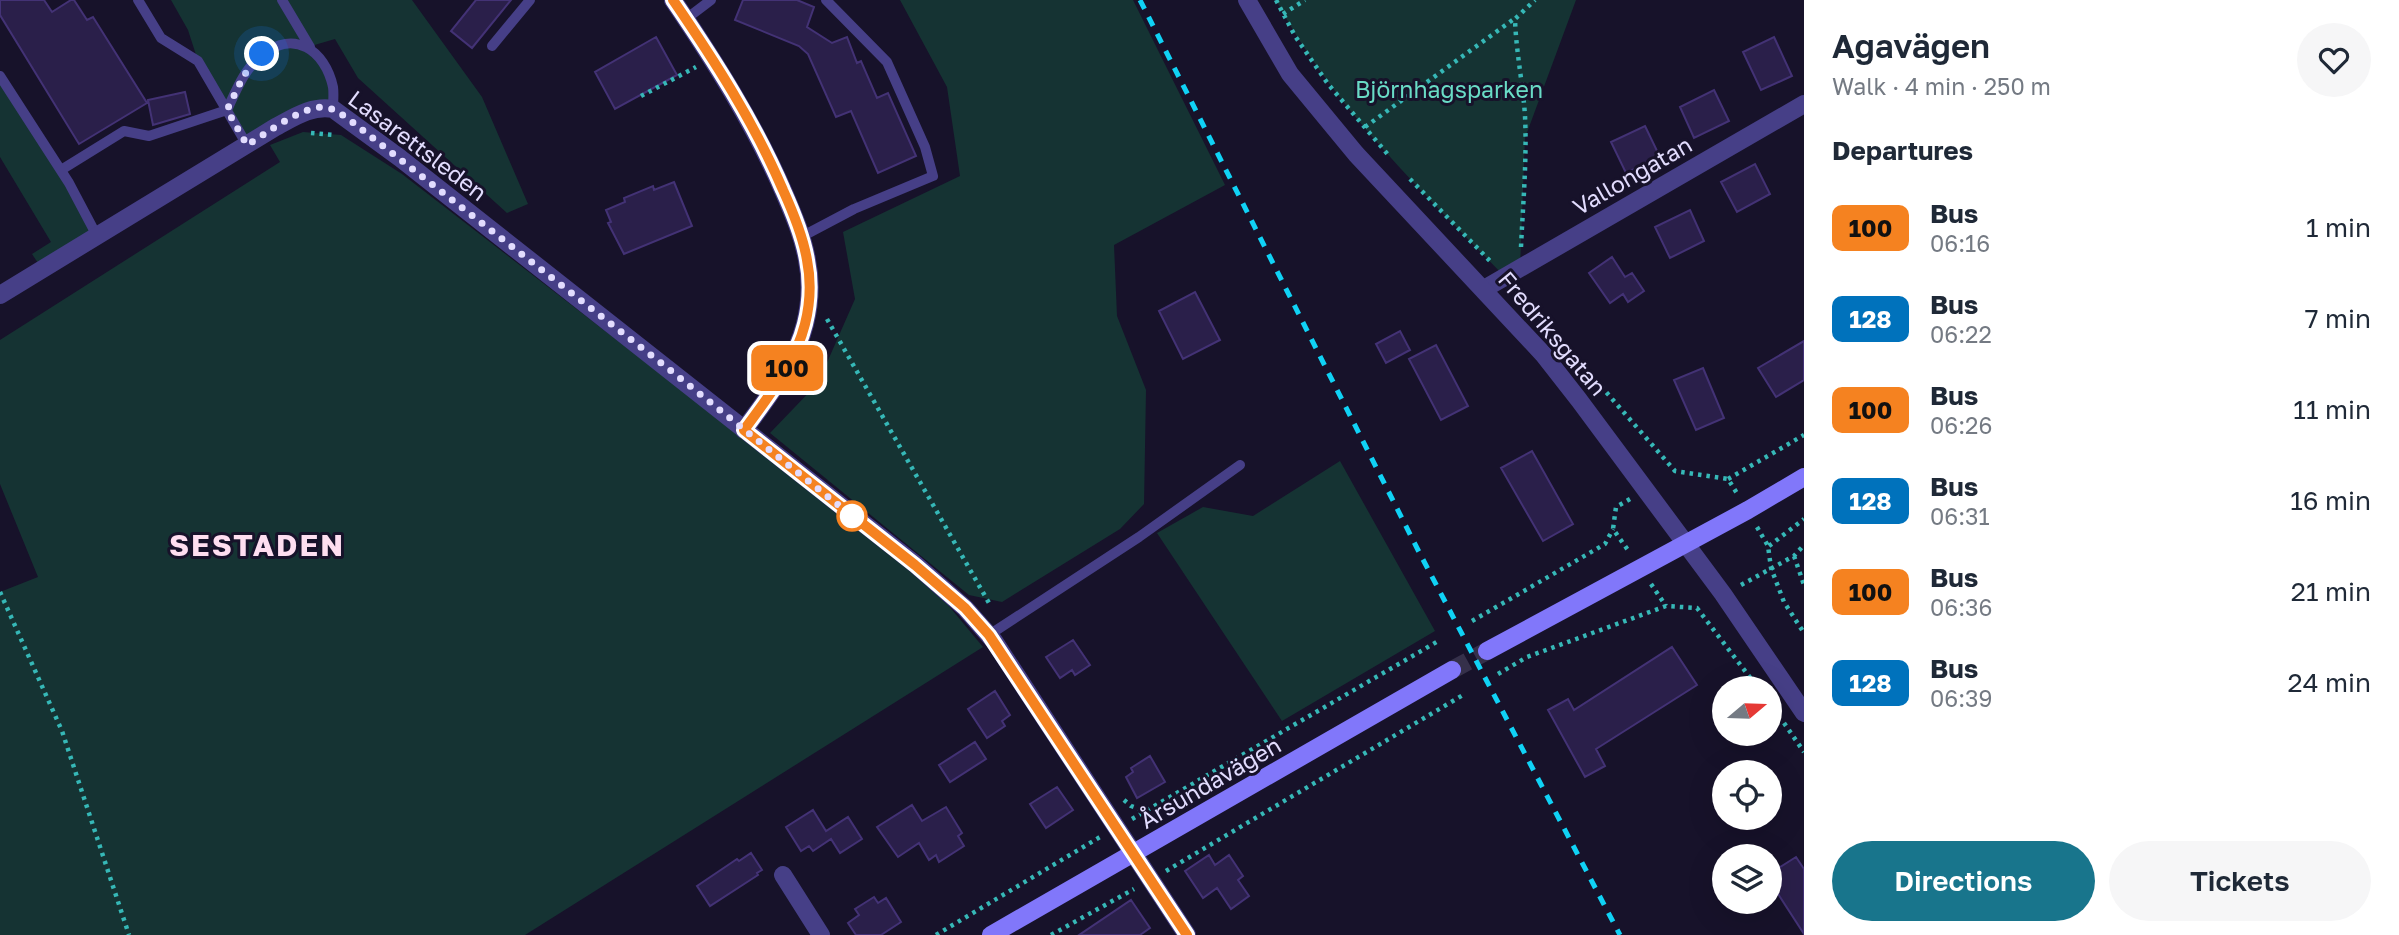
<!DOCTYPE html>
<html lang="en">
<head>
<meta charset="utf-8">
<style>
	:root { --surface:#fff; --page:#f6f6f7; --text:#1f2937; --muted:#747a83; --accent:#18758c }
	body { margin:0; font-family:"Golos Text",sans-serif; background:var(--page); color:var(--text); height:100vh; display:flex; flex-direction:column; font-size:26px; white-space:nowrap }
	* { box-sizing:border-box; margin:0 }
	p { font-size:23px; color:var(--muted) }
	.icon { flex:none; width:38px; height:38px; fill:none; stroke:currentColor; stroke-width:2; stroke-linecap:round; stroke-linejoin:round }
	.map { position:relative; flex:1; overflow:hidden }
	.panel { display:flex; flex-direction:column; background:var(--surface); width:595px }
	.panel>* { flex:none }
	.badge { padding:0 14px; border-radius:10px; font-size:24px; line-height:46px }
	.needle { width:46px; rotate:71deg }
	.controls { position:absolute; left:1712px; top:676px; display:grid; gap:14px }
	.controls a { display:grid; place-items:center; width:70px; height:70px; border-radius:50%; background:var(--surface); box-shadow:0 7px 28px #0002; font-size:35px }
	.you { position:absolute; width:35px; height:35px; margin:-18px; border:5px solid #fff; border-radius:50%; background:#1a73e8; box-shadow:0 0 0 10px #1a73e833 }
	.map>.badge { position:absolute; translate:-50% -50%; box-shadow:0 0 0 4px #fff }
	h2 { padding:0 28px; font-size:26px; line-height:63px }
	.round { display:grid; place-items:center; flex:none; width:74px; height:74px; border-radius:37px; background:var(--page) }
	.headline { display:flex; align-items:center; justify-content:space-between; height:119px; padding:0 28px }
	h1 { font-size:33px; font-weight:600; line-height:52px }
	.primary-button { display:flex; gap:14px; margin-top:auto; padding:14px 28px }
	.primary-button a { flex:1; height:80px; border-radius:42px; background:var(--accent); color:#fff; font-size:28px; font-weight:600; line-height:80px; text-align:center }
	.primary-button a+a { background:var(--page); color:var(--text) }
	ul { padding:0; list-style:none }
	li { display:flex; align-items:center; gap:21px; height:91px; padding:0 28px }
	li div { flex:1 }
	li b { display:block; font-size:26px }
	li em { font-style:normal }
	li .badge { min-width:77px; font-weight:700; text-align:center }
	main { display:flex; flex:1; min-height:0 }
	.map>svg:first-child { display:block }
	.green { fill:#153333 }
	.building { fill:#2a1f4a; stroke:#433275; stroke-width:2 }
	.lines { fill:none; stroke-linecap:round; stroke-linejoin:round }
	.secondary-tunnel { stroke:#35304a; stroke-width:18; stroke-dasharray:18 9; stroke-linecap:butt }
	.path { stroke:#36b8b7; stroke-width:4.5; stroke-dasharray:3.5 5; stroke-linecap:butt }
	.service { stroke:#463f87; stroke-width:10 }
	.minor { stroke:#463f87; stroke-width:18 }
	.tertiary { stroke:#463f87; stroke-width:18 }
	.secondary { stroke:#8177fa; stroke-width:18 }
	.rail { stroke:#10d2f5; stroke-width:5; stroke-dasharray:10 9; stroke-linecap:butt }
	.line-casing { stroke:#fff; stroke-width:16 }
	.line { stroke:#f58220; stroke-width:10 }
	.walk { stroke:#e2dcfe; stroke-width:7; stroke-dasharray:0 12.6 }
	.stop-dot { fill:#fff; stroke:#f58220; stroke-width:3.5 }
	.labels { text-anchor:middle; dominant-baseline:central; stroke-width:6; stroke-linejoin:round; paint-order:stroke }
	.park-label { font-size:23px; fill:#69dcc6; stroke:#17122a }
	.street-label { font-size:23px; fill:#e2dcfe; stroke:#17122a }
	.district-label { font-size:30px; font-weight:bold; letter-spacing:2px; fill:#fedef0; stroke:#17122a }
</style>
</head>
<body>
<main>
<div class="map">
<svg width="1804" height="935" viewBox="0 0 1804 935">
	<rect width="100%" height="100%" fill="#17122a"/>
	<path class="green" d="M171 0H412L482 97 528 204 507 213 358 78 335 39 311 46 323 63 333 109 247 145 198 61 188 30Z
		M900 0H1133L1225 185 1114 245 1117 316 1146 390 1144 504 1120 529 1002 602 969 595 770 433 818 383 855 299 843 232 960 176 947 87Z
		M1276 0H1576L1525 138 1520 268 1505 277C1422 191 1332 106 1276 0Z
		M0 76 97 236 42 269 32 254 51 242 0 157Z
		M303 132 341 135 402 174 869 535 948 605 983 647 525 935H0V592L38 577 0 484V340L280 162 270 145Z
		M1340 461 1435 631 1282 721 1157 533 1203 507 1253 516Z"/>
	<path class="building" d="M0 0H44L52 12 71 0H74L87 20 93 17 147 103 79 144 0 15Z
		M476 0H511L472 48 451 31Z
		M743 0H797L814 7 807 27 832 43 847 37 857 63 861 61 877 98 888 93 916 156 878 173 851 111 836 117 808 54 799 46 735 20Z
		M656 37 677 75 615 109 595 72Z
		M1774 37 1792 76 1761 90 1743 52Z
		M1714 90 1729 121 1694 138 1680 107Z
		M185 92 190 114 153 125 148 100Z
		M1645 126 1660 157 1626 173 1611 142Z
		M1755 164 1770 194 1737 212 1721 182Z
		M674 182 692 226 624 254 608 223 611 222 606 210 625 202 624 198 653 186 654 190Z
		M1690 210 1704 241 1670 258 1655 227Z
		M1612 257 1625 277 1632 273 1644 291 1628 302 1623 294 1610 303 1589 273Z
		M1195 292 1220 340 1183 359 1159 311Z
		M1400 331 1410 350 1386 363 1376 344Z
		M1804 341V380L1776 397 1758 368Z
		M1436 345 1468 406 1441 420 1409 359Z
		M1703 368 1724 418 1696 430 1674 380Z
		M1532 451 1573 524 1543 541 1501 468Z
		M1073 640 1090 665 1075 675 1072 670 1060 678 1046 657Z
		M1672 647 1697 685 1596 749 1605 766 1585 777 1548 710 1568 699 1574 710Z
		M995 691 1010 715 1002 721 1005 726 987 738 968 709Z
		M975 742 986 759 950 782 939 765Z
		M1150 756 1165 782 1137 798 1126 777 1133 772 1131 768Z
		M1057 787 1073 810 1046 828 1030 804Z
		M912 805 922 821 946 807 962 833 958 836 964 846 939 862 936 855 929 860 919 843 898 857 877 827Z
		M813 810 826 831 848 817 862 839 840 853 831 839 813 851 809 846 801 851 786 827Z
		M751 853 762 870 757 873 758 875 710 906 697 886 737 859 739 861Z
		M1209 855 1215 865 1229 855 1243 876 1238 880 1249 896 1231 909 1217 888 1203 898 1185 871Z
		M1796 857 1804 869V934L1769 880V874Z
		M874 897 878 903 886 898 901 922 881 935H856L848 923 859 915 855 909Z
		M1131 900 1150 928 1140 935H1079Z"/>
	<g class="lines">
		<path class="secondary-tunnel" d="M1452 670 1487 651"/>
		<path class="path" d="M1276 0 1295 36 1328 84 1390 157
			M1283 14 1305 0
			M641 96 696 67
			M1365 127 1514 19
			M311 133 334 135
			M1410 179 1492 263
			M1521 247C1523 203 1527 160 1525 116 1523 84 1516 52 1515 19L1535 0
			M1517 290 1675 471 1728 479 1738 495
			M827 319 989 603
			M1728 479 1804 435
			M1630 499 1616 507 1613 529 1630 553
			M1757 527 1768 546 1771 568 1784 602 1804 633
			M1769 546 1804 519
			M1794 556 1804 585
			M1651 584 1666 606
			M1741 585 1794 556 1804 545
			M0 592 62 731 129 935
			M1472 621 1605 544 1613 529
			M1498 674 1527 657 1666 606 1697 608 1758 688
			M1784 723 1804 752
			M1124 800 1131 806 1145 811
			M1132 819 1440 640
			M1166 871 1463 695
			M936 935 1100 837
			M1051 935 1134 889"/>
		<path class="service" d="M138 0 161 38 198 61 247 145
			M282 0 310 47
			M686 19 711 0
			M492 46 530 0
			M0 76 69 183 97 236
			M61 170 124 131 149 136 227 110C236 91 244 69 262 55 294 29 325 50 333 87 334 94 333 102 333 109
			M801 237 854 209 933 176 925 147 887 62 826 0
			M989 635 1139 537 1240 465"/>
		<path class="minor" d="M673 0C715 62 755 125 785 195 794 216 803 237 807 260 811 280 810 304 805 324 795 364 768 397 744 430
			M1484 289 1804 104
			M0 295 274 128C293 118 311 105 333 109L400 158 915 564 965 608 994 641 1187 935
			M783 875 821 935"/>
		<path class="tertiary" d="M1247 0 1290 74 1356 154 1543 354 1579 400 1723 594 1804 713"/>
		<path class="secondary" d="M1487 651 1748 510 1804 477
			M991 935 1452 670"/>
		<path class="rail" d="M1140 0 1418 550 1620 935"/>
	</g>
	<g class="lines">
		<g class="line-casing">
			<path id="line" d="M673 0C714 60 754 122 783 190 793 212 803 236 807 260 811 280 810 304 805 324 795 364 768 397 744 430L915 565 965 608 989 635 1187 935"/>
		</g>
		<use href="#line" class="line"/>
		<path class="walk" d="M262 54 244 75 227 110 247 145C267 133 298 109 321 107 331 107 338 112 346 117L665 366 852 516"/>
	</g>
	<circle class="stop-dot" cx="852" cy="516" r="14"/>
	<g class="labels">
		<g class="park-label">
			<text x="1449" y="89">Björnhagsparken</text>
		</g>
		<g class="street-label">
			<text transform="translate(418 145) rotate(37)">Lasarettsleden</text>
			<text transform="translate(1632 175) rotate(-30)">Vallongatan</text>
			<text transform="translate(1553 333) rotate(50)">Fredriksgatan</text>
			<text transform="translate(1210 782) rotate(-30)">Årsundavägen</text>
		</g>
		<g class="district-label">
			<text x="257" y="545">SESTADEN</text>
		</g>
	</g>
</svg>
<div class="controls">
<a><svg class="needle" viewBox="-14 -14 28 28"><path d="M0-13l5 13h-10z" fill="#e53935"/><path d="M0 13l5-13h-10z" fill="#747a83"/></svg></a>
<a><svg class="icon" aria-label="locate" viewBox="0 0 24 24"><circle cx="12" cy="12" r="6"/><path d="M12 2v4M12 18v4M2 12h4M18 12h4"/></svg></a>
<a><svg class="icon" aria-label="layers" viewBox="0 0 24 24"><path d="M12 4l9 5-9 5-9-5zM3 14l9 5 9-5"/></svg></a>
</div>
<div class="you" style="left:262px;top:54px"></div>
<b class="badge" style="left:787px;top:368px;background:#f58220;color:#111">100</b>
</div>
<section class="panel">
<div class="headline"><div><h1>Agavägen</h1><p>Walk · 4 min · 250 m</p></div><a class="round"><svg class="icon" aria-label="heart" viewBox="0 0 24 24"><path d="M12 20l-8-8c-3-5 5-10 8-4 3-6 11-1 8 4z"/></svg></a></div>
<h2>Departures</h2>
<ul>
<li><span class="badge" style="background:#f58220;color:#111">100</span><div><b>Bus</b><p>06:16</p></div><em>1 min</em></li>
<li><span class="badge" style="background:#0072bc;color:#fff">128</span><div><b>Bus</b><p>06:22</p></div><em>7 min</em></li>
<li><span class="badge" style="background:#f58220;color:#111">100</span><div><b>Bus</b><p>06:26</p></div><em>11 min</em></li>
<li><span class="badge" style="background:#0072bc;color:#fff">128</span><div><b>Bus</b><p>06:31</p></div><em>16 min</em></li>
<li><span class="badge" style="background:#f58220;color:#111">100</span><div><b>Bus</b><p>06:36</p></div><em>21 min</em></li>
<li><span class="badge" style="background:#0072bc;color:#fff">128</span><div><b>Bus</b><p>06:39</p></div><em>24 min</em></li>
</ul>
<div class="primary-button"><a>Directions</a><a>Tickets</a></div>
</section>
</main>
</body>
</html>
